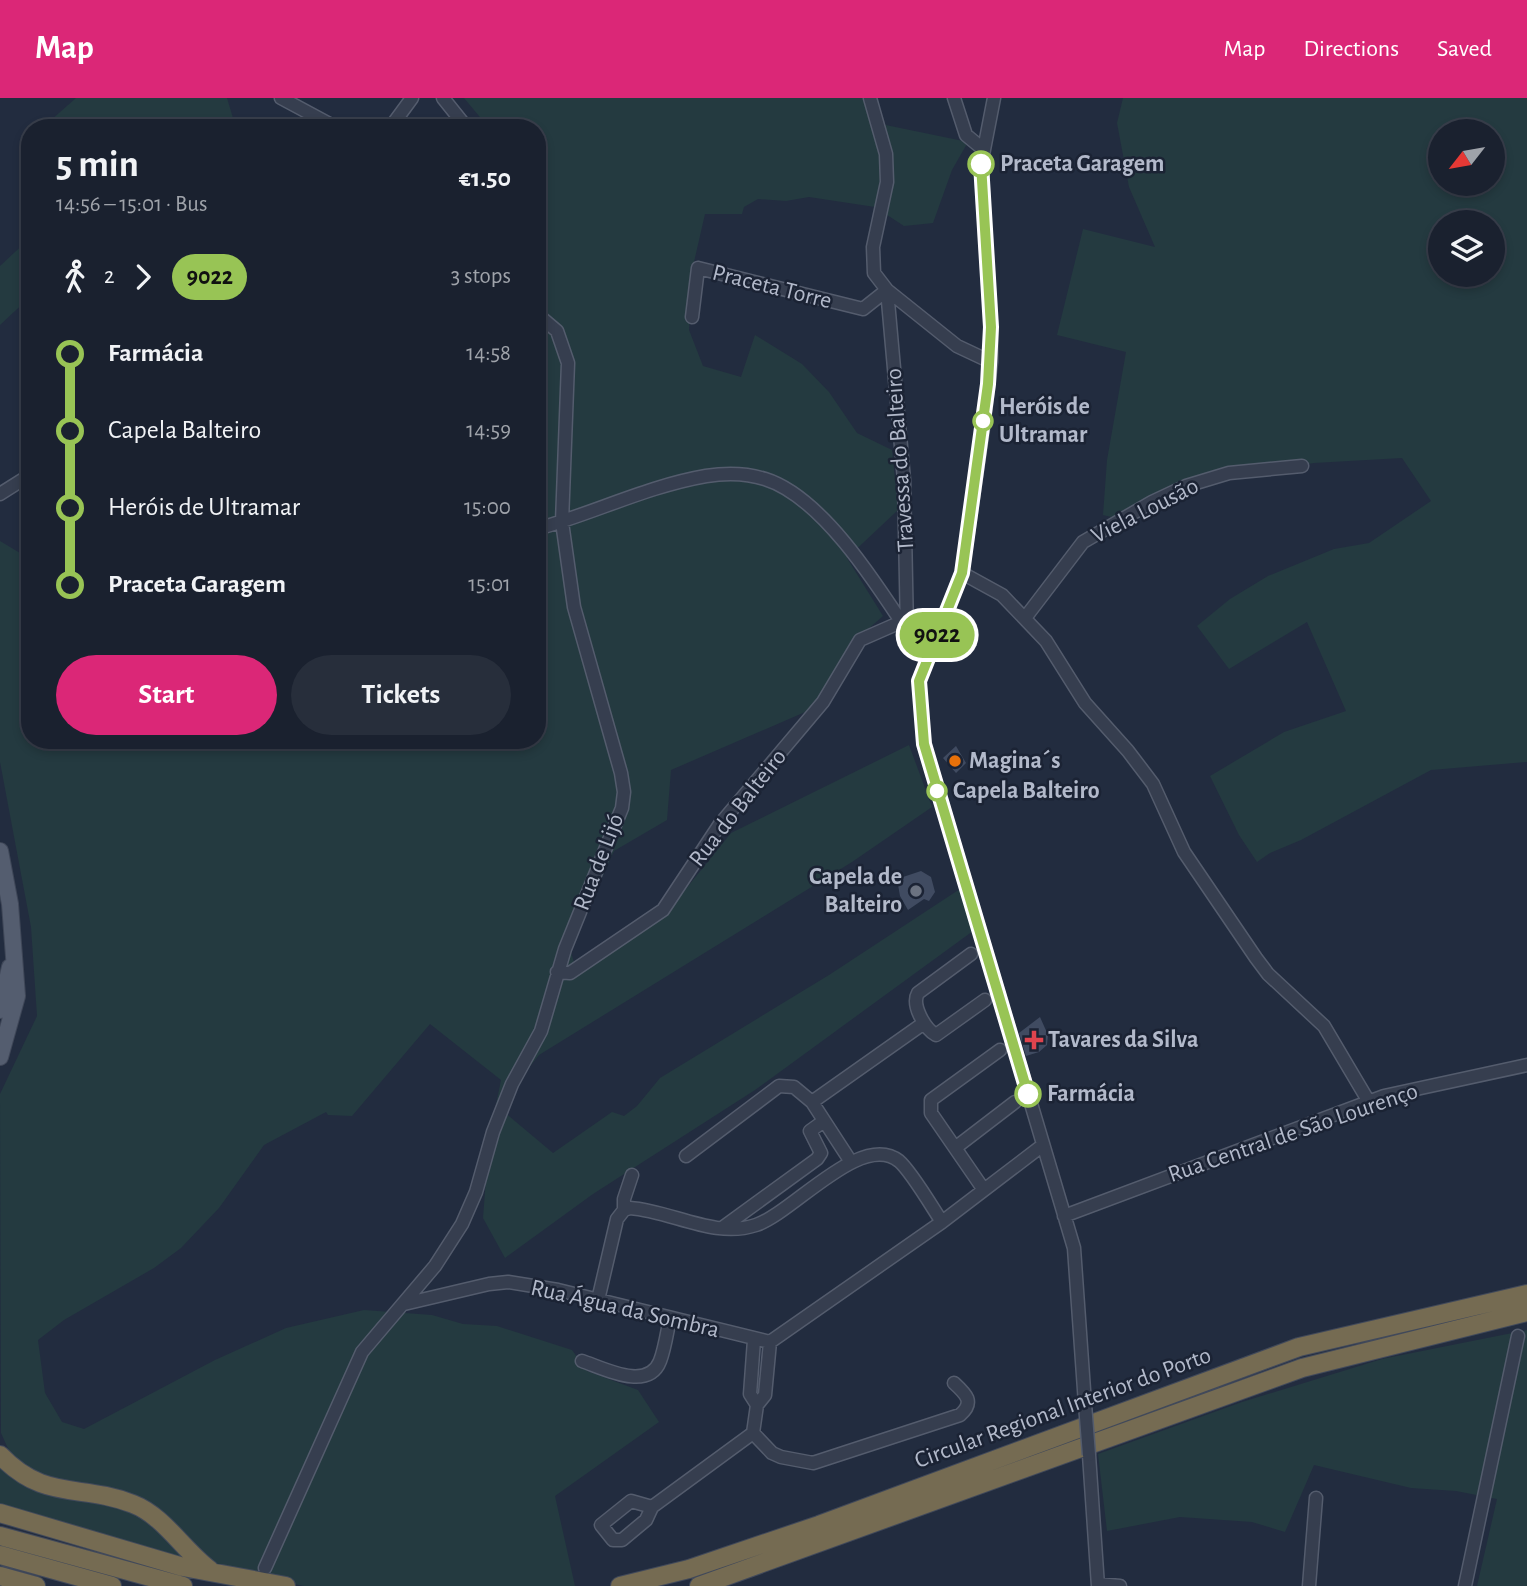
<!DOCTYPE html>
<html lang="en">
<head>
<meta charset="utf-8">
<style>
	:root { --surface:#1a212f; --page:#272e3b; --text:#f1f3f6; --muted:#9fa3aa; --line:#383e4b; --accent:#db2777 }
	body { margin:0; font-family:"Alegreya Sans",sans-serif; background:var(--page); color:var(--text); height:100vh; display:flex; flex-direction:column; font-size:26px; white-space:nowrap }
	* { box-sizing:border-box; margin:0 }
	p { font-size:23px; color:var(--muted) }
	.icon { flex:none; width:38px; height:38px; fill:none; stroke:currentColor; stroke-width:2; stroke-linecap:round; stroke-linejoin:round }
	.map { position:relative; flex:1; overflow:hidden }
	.sheet { position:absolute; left:21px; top:21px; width:525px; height:630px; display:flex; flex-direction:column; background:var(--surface); border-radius:28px; box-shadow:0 4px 10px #0003,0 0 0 2px var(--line) }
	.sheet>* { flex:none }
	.badge { padding:0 14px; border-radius:23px; font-size:24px; line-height:46px }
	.needle { width:46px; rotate:239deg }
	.tools { position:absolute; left:1428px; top:21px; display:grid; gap:14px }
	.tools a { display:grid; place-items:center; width:77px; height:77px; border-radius:50%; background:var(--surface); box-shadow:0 4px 10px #0003,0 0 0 2px var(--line); font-size:35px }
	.map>.badge { position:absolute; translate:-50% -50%; box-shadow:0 0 0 4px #fff }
	.legs { display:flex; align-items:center; gap:10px; height:77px; padding:0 35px; font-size:23px }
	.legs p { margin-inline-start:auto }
	.head { display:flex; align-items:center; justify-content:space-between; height:119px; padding:0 35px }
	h1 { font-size:38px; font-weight:700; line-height:52px }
	.action { display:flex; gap:14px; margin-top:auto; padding:14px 35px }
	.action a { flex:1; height:80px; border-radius:42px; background:var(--accent); color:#fff; font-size:28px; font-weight:700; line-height:80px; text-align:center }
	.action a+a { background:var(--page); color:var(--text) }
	ul { padding:0 35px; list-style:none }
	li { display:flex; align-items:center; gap:24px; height:77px; font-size:26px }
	li i { display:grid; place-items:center; width:10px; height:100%; margin:0 9px; background:currentColor }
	li i::after { content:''; width:18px; height:18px; margin:-9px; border:5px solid; border-radius:50%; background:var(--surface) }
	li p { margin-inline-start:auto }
	li:first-child i { background:linear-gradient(#0000 50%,currentColor 0) }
	li:last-child i { background:linear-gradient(currentColor 50%,#0000 0) }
	header { display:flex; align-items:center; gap:42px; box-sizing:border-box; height:98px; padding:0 35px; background:var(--accent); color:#fff }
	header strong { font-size:33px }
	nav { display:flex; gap:38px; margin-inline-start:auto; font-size:24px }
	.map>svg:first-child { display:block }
	.green { fill:#243a40; fill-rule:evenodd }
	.building { fill:#404b61 }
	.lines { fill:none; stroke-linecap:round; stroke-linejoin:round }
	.minor-casing { stroke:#545c6d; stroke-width:15 }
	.major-casing { stroke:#3f4758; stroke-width:18 }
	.highway-casing { stroke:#41495a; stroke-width:20 }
	.minor { stroke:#363e4f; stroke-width:12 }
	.major { stroke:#545d6f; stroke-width:16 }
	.highway { stroke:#756b52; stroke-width:18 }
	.minor-bridge-casing { stroke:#545c6d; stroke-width:15; stroke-linecap:butt }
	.minor-bridge { stroke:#363e4f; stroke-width:12 }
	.line-1-casing { stroke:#fff; stroke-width:16 }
	.line-1 { stroke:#98c455; stroke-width:10 }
	.stop-1-dot { fill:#fff; stroke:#98c455; stroke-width:3.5 }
	.food-dot { fill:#e8710a; stroke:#1b2334; stroke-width:2.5 }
	.worship-dot { fill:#6b7280; stroke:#1b2334; stroke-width:2.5 }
	.health-dot { fill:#e0444e; stroke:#1b2334; stroke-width:2.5 }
	.labels { text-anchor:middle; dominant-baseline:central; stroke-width:5; stroke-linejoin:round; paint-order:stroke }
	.stop-label { font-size:24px; font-weight:bold; fill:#b2b9ca; stroke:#1b2334; text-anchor:start }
	.street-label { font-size:24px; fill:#b2b9ca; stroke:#1b2334 }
	.poi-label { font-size:24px; font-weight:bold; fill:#b2b9ca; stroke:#1b2334; text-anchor:start }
</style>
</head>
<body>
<header>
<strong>Map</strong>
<nav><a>Map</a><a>Directions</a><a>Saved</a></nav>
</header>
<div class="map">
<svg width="1527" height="1488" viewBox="0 0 1527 1488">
	<rect width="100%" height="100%" fill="#222c3f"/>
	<path class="green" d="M76 0H227L236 30H42Z
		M464 0H868L876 25 968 44 952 72 933 125 904 128 875 109 809 99 786 103 758 101 744 109 742 116H705L694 164 689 232 703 268 741 279 755 237 802 266 829 294 857 335 892 352 898 412 847 460 883 518 859 539 812 611 671 672 667 722 614 753 570 851 576 871 642 833 668 813 731 735 909 647 932 709 852 764 539 957 498 1009 553 1055 612 1014 624 1018 637 1008 660 980 829 877 963 789 973 833 755 992 593 1096 505 1160 483 1120 489 1041 501 982 430 926 352 1018 328 1017 326 1014 264 1047 219 1110 181 1150 154 1170 64 1222 38 1242 45 1295 62 1324 84 1331 215 1262 286 1230 364 1212 432 1217 463 1226 497 1228 572 1252 587 1273 638 1292 659 1324 555 1398 575 1488H304L211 1471 157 1412 38 1383 10 1355 1 1335 0 996 37 918 31 829 0 664V443L30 461V642H537V232L548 217 544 190 548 181 537 171V30H478L484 24Z
		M1123 0H1527V664L1431 672 1301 742 1270 755 1257 764 1239 737 1210 678 1284 634 1346 613 1307 524 1229 571 1197 528 1230 501 1268 478 1334 451 1369 445 1431 403 1402 360 1314 365 1241 376 1191 380 1162 393 1125 422 1103 417 1107 362 1126 254 1057 237 1083 131 1155 149 1129 89 1117 25ZM1440 33H1493V86H1440ZM1440 124H1493V177H1440Z
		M30 140V199L0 227V168Z
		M1527 1232V1488H1477L1497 1401 1456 1393 1411 1390 1314 1367 1285 1434 1252 1424 1180 1419 1107 1433 1098 1356 1242 1304 1382 1261Z
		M0 1369 14 1382 35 1392 117 1406 153 1427 185 1460 0 1411Z"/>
	<path class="building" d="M956 648 966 665 956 675 943 660Z
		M921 773 931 779 935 794 929 803 924 801 908 812 900 798 897 781Z
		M1040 919 1048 937 1047 947 1039 954 1026 958 1019 935Z"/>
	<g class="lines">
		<g class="minor-casing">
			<path id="minor" d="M281 0 337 30
				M443 0 467 30
				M870 0 886 56 887 84 873 149 874 175 887 192 957 248 991 264
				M954 0 966 37 983 51
				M994 0 981 67 991 229V264L983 330 962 475 919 583 924 646 1074 1150 1085 1306
				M390 30 412 0
				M887 192 904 382 907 533
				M692 219 698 170 863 211 887 192
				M0 396 30 377
				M537 431C594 415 648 388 706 378 725 375 746 375 765 381 829 401 890 508 927 563
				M962 475 1002 497 1046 543 1085 605 1128 653 1153 686 1184 754 1256 860 1268 876 1324 928 1369 1004
				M1025 520 1083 444 1152 404 1186 388 1229 375 1302 368
				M971 856 918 895C911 907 925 931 936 937L985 902
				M557 874 570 875 663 812 720 726 823 604 860 542 901 524
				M955 1050 1015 1004
				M686 1058 779 988 794 989 812 1004
				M851 1064 812 1004 924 925
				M984 1092 931 1015V1002L1000 952
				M624 1112V1101L632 1077
				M1064 1118 1384 998 1527 967
				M722 1130 817 1061 821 1055 810 1033 824 1023
				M598 1202 617 1121 624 1112 630 1110C672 1113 714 1141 756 1127 793 1115 861 1033 899 1063 911 1073 932 1109 942 1124
				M404 1206 489 1186 508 1184 558 1192 770 1244 942 1124 1043 1047
				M754 1242 750 1296 757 1307
				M582 1263C603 1270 648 1294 660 1263 665 1250 667 1234 670 1220
				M753 1335 772 1355 781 1359 813 1365 960 1317C975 1304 966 1296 954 1285
				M1089 1357 1098 1488
				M652 1409 646 1422 622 1442H613L601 1427 631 1403 652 1409 753 1335 757 1307 765 1297 770 1244
				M265 1470 362 1254 435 1168 462 1126 476 1094 493 1034 512 986 541 933 565 851 622 710 624 694 621 675 574 509 562 424 568 265 557 233 537 216
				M1098 1486 1120 1488
				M1309 1488 1316 1400
				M1465 1488 1518 1238"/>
		</g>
		<g class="major-casing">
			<path id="major" d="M0 753 10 806 17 898 0 959
				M0 912 10 869"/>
		</g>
		<g class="highway-casing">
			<path id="highway" d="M0 1357C45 1404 80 1385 133 1406 164 1418 183 1452 210 1472
				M0 1415 183 1469 286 1488
				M0 1438 183 1488
				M0 1457 112 1488
				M0 1478 36 1488
				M620 1488 689 1471 819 1427 1299 1249 1527 1196
				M699 1488 1302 1270 1527 1214"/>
		</g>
		<use href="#minor" class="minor"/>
		<use href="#major" class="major"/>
		<use href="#highway" class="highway"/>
		<g class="minor-bridge-casing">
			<path id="minor-bridge" d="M1085 1306 1089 1357"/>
		</g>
		<use href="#minor-bridge" class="minor-bridge"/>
	</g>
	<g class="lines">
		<g class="line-1-casing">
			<path id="line-1" d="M981 66 991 229 988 286 962 475 919 583 924 646 1028 996"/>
		</g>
		<use href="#line-1" class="line-1"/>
	</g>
	<g class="stop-1-dot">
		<circle cx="981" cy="66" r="12"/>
		<circle cx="983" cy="323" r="9"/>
		<circle cx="937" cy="693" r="9"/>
		<circle cx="1028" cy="996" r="12"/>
	</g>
	<circle class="food-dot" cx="955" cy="663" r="7"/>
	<circle class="worship-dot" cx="916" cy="793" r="7"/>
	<path class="health-dot" d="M1030.5 931.5h7v7h7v7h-7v7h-7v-7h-7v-7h7z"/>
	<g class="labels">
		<g class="stop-label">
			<text x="1000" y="66">Praceta Garagem</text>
			<text x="999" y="309">Heróis de<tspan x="999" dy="28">Ultramar</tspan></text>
			<text x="953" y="693">Capela Balteiro</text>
			<text x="1047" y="996">Farmácia</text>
		</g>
		<g class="street-label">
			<text transform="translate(772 189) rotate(14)">Praceta Torre</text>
			<text transform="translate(900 362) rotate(-94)">Travessa do Balteiro</text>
			<text transform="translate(1145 413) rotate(-27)">Viela Lousão</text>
			<text transform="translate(738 710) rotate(-52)">Rua do Balteiro</text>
			<text transform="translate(599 764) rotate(-69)">Rua de Lijó</text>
			<text transform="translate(1293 1035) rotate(-19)">Rua Central de São Lourenço</text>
			<text transform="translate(625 1211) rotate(13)">Rua Água da Sombra</text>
			<text transform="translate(1063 1310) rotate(-20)">Circular Regional Interior do Porto</text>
		</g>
		<g class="poi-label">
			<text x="969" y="663">Magina´s</text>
			<text x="902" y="779" text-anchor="end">Capela de<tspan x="902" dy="28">Balteiro</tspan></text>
			<text x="1048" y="942">Tavares da Silva</text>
		</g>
	</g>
</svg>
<div class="tools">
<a><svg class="needle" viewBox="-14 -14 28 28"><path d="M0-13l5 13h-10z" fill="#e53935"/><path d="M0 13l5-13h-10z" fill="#9fa3aa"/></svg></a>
<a><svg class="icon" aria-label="layers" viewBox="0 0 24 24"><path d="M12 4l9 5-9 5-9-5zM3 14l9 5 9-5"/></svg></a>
</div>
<b class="badge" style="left:937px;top:537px;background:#98c455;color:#111">9022</b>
<section class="sheet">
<div class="head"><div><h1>5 min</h1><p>14:56 – 15:01 · Bus</p></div><b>€1.50</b></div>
<div class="legs"><svg class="icon" aria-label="walk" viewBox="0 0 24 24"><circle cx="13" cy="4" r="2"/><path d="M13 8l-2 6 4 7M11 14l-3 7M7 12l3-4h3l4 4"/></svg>2<svg class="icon" aria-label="forward" viewBox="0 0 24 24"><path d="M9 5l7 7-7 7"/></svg><b class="badge" style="background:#98c455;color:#111">9022</b><p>3 stops</p></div>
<ul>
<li><i style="color:#98c455"></i><b>Farmácia</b><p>14:58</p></li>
<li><i style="color:#98c455"></i><span>Capela Balteiro</span><p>14:59</p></li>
<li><i style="color:#98c455"></i><span>Heróis de Ultramar</span><p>15:00</p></li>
<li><i style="color:#98c455"></i><b>Praceta Garagem</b><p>15:01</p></li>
</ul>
<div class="action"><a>Start</a><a>Tickets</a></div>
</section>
</div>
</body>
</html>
